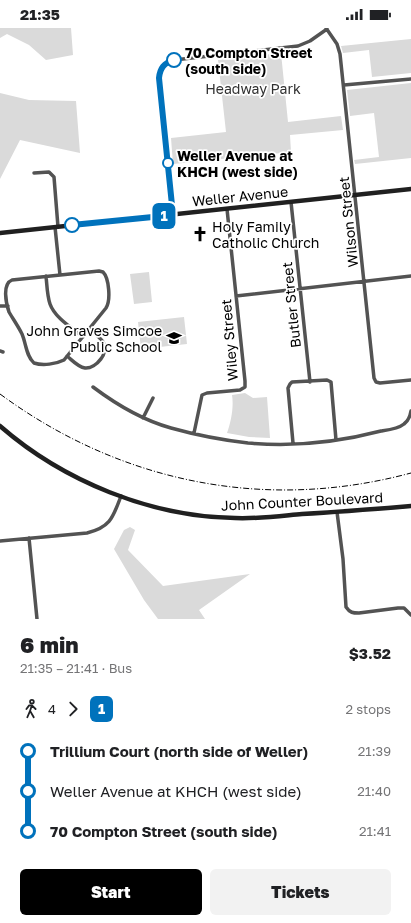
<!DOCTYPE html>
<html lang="en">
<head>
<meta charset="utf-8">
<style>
	:root { --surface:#fff; --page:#f2f2f2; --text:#202124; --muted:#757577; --accent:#000 }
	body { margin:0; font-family:"Golos Text",sans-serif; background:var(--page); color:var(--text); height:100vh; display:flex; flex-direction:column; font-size:15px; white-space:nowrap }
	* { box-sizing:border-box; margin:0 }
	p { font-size:13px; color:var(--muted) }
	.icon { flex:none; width:22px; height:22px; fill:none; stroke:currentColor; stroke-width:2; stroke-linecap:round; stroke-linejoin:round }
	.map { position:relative; height:591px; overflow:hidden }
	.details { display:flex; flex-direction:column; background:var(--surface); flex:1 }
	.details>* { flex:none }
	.badge { padding:0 8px; border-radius:6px; font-size:14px; line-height:26px }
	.map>.badge { position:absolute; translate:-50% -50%; box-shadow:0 0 0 2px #fff }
	.legs { display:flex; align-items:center; gap:6px; height:44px; padding:0 20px; font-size:13px }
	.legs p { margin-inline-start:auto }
	.headline { display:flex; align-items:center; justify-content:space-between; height:68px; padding:0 20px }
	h1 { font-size:22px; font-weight:800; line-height:30px }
	.cta { display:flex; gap:8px; margin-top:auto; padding:8px 20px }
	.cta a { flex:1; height:46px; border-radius:6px; background:var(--accent); color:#fff; font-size:16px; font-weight:800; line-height:46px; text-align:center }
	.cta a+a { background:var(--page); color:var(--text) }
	ul { padding:0 20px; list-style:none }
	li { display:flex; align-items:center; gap:14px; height:40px; font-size:15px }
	li i { display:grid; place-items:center; width:6px; height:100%; margin:0 5px; background:currentColor }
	li i::after { content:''; width:10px; height:10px; margin:-5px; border:3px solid; border-radius:50%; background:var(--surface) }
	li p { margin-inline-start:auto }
	li:first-child i { background:linear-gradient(#0000 50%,currentColor 0) }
	li:last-child i { background:linear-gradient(currentColor 50%,#0000 0) }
	.status { display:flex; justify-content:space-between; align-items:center; height:28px; padding:0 20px; background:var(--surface); direction:ltr }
	.status svg { height:11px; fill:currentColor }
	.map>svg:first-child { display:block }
	.green { fill:#dadada }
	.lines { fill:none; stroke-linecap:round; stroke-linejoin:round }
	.street { stroke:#535353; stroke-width:3.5 }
	.secondary { stroke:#202020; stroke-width:4.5 }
	.rail { stroke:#000; stroke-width:1; stroke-dasharray:6 2 1 2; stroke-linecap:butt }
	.line-1-casing { stroke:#fff; stroke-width:9 }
	.line-1 { stroke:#0072bc; stroke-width:6 }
	.stop-1-dot { fill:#fff; stroke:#0072bc; stroke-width:2 }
	.labels { text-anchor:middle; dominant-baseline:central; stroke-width:3.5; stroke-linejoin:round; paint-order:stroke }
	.stop-label { font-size:14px; font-weight:bold; fill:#000; stroke:#fff; text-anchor:start }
	.park-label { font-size:14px; fill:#313131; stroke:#fff }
	.street-label { font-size:14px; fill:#000; stroke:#fff }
	.poi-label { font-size:14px; fill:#000; stroke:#fff; text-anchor:start }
</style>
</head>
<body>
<div class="status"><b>21:35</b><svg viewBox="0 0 49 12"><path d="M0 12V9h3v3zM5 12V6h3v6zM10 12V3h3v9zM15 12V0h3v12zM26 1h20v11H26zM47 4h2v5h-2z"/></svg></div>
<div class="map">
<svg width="411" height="591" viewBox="0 0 411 591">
	<rect width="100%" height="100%" fill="#fff"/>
	<path class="green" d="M0 0H71L73 27 46 32 29 17 7 6 0 10Z
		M411 11V45L372 49 369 22 343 25 341 18Z
		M281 25 288 94 341 88 343 102 290 107 291 124 173 136 171 110 226 104 218 32Z
		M411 55V130L355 136 354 132 379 129 374 85 350 88 347 62Z
		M0 65 29 72 76 73 80 125 20 112 0 151Z
		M149 244 152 274 134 276 130 246Z
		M184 289 187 316 141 321 138 294Z
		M245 365 253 370 267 369 270 410 249 409 227 405C231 394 234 379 232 367Z
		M130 499 135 502 128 522 163 558 250 546 199 582 205 591H158L144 572 114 521 124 502Z"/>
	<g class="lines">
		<path class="street" d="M326 0 337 16 340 26 374 350 376 354 380 355 411 352
			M344 57 411 51
			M34 145 49 144 54 149 58 199
			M291 174 310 354
			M173 187 159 58C158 45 161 36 174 32L298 18 310 13 327 1
			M55 199 60 247
			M99 243 103 244C109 250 111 272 106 280L64 332C56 336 43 338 34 335 26 328 26 315 22 306 18 298 13 291 9 284 6 275 2 256 12 252Z
			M46 248C47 257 47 267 50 276 55 290 72 300 83 309
			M236 268 411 248
			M0 278H8
			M0 323 3 324
			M67 328C73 333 78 339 85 340 96 341 110 324 103 314 100 309 94 305 89 301
			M93 359C117 377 142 392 171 400 196 407 222 412 248 415 292 419 339 414 381 403 388 402 398 401 404 396 408 393 410 389 411 383
			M143 390 153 370
			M194 405 202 367 207 365 240 362 245 359V353L227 181
			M293 415 288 360 290 356 292 354 327 352 331 354 336 412
			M337 484 343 531 346 579C350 585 353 585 359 585L398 580H404L411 587
			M29 510 37 591
			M0 513 87 505C111 499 113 489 121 468"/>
		<path class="secondary" d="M0 205 411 161
			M0 398C63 453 151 489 235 490 258 491 280 488 302 486 338 484 375 481 411 478"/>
		<path class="rail" d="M0 366C121 455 266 484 411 445"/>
	</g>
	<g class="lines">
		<g class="line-1-casing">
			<path id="line-1" d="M72 197 173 187 159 50C160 40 164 35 174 32"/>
		</g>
		<use href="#line-1" class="line-1"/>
	</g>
	<defs>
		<g id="church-bare" transform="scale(1.2)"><path d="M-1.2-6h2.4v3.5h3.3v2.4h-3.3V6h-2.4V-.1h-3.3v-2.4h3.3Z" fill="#000" stroke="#fff" stroke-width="2.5" paint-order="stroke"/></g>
		<g id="school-bare" transform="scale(1.2)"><path d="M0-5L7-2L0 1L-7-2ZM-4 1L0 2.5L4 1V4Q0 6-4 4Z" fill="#000" stroke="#fff" stroke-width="2.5" paint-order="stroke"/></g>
	</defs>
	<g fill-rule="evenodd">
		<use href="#church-bare" x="200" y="206"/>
		<use href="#school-bare" x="174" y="310"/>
	</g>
	<g class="stop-1-dot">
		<circle cx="174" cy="32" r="7"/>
		<circle cx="168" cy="135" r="5"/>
		<circle cx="72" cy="197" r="7"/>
	</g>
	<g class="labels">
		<g class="stop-label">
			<text x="185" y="24">70 Compton Street<tspan x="185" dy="16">(south side)</tspan></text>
			<text x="177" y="127">Weller Avenue at<tspan x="177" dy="16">KHCH (west side)</tspan></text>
		</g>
		<g class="park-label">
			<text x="253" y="60">Headway Park</text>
		</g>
		<g class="street-label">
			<text transform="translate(240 168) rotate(-6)">Weller Avenue</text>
			<text transform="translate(348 194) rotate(-96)">Wilson Street</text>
			<text transform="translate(291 277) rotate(-96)">Butler Street</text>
			<text transform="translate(229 312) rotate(-95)">Wiley Street</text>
			<text transform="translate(302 473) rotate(-3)">John Counter Boulevard</text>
		</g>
		<g class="poi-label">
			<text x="212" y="198">Holy Family<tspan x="212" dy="16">Catholic Church</tspan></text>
			<text x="162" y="302" text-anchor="end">John Graves Simcoe<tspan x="162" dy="16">Public School</tspan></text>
		</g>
	</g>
</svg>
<b class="badge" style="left:164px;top:188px;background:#0072bc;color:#fff">1</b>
</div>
<section class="details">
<div class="headline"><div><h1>6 min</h1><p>21:35 – 21:41 · Bus</p></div><b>$3.52</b></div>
<div class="legs"><svg class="icon" aria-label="walk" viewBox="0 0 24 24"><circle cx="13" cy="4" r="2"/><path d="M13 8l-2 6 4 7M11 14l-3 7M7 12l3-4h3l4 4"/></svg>4<svg class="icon" aria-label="forward" viewBox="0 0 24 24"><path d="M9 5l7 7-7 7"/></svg><b class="badge" style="background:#0072bc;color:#fff">1</b><p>2 stops</p></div>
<ul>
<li><i style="color:#0072bc"></i><b>Trillium Court (north side of Weller)</b><p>21:39</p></li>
<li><i style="color:#0072bc"></i><span>Weller Avenue at KHCH (west side)</span><p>21:40</p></li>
<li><i style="color:#0072bc"></i><b>70 Compton Street (south side)</b><p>21:41</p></li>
</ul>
<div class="cta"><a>Start</a><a>Tickets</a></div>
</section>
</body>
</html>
